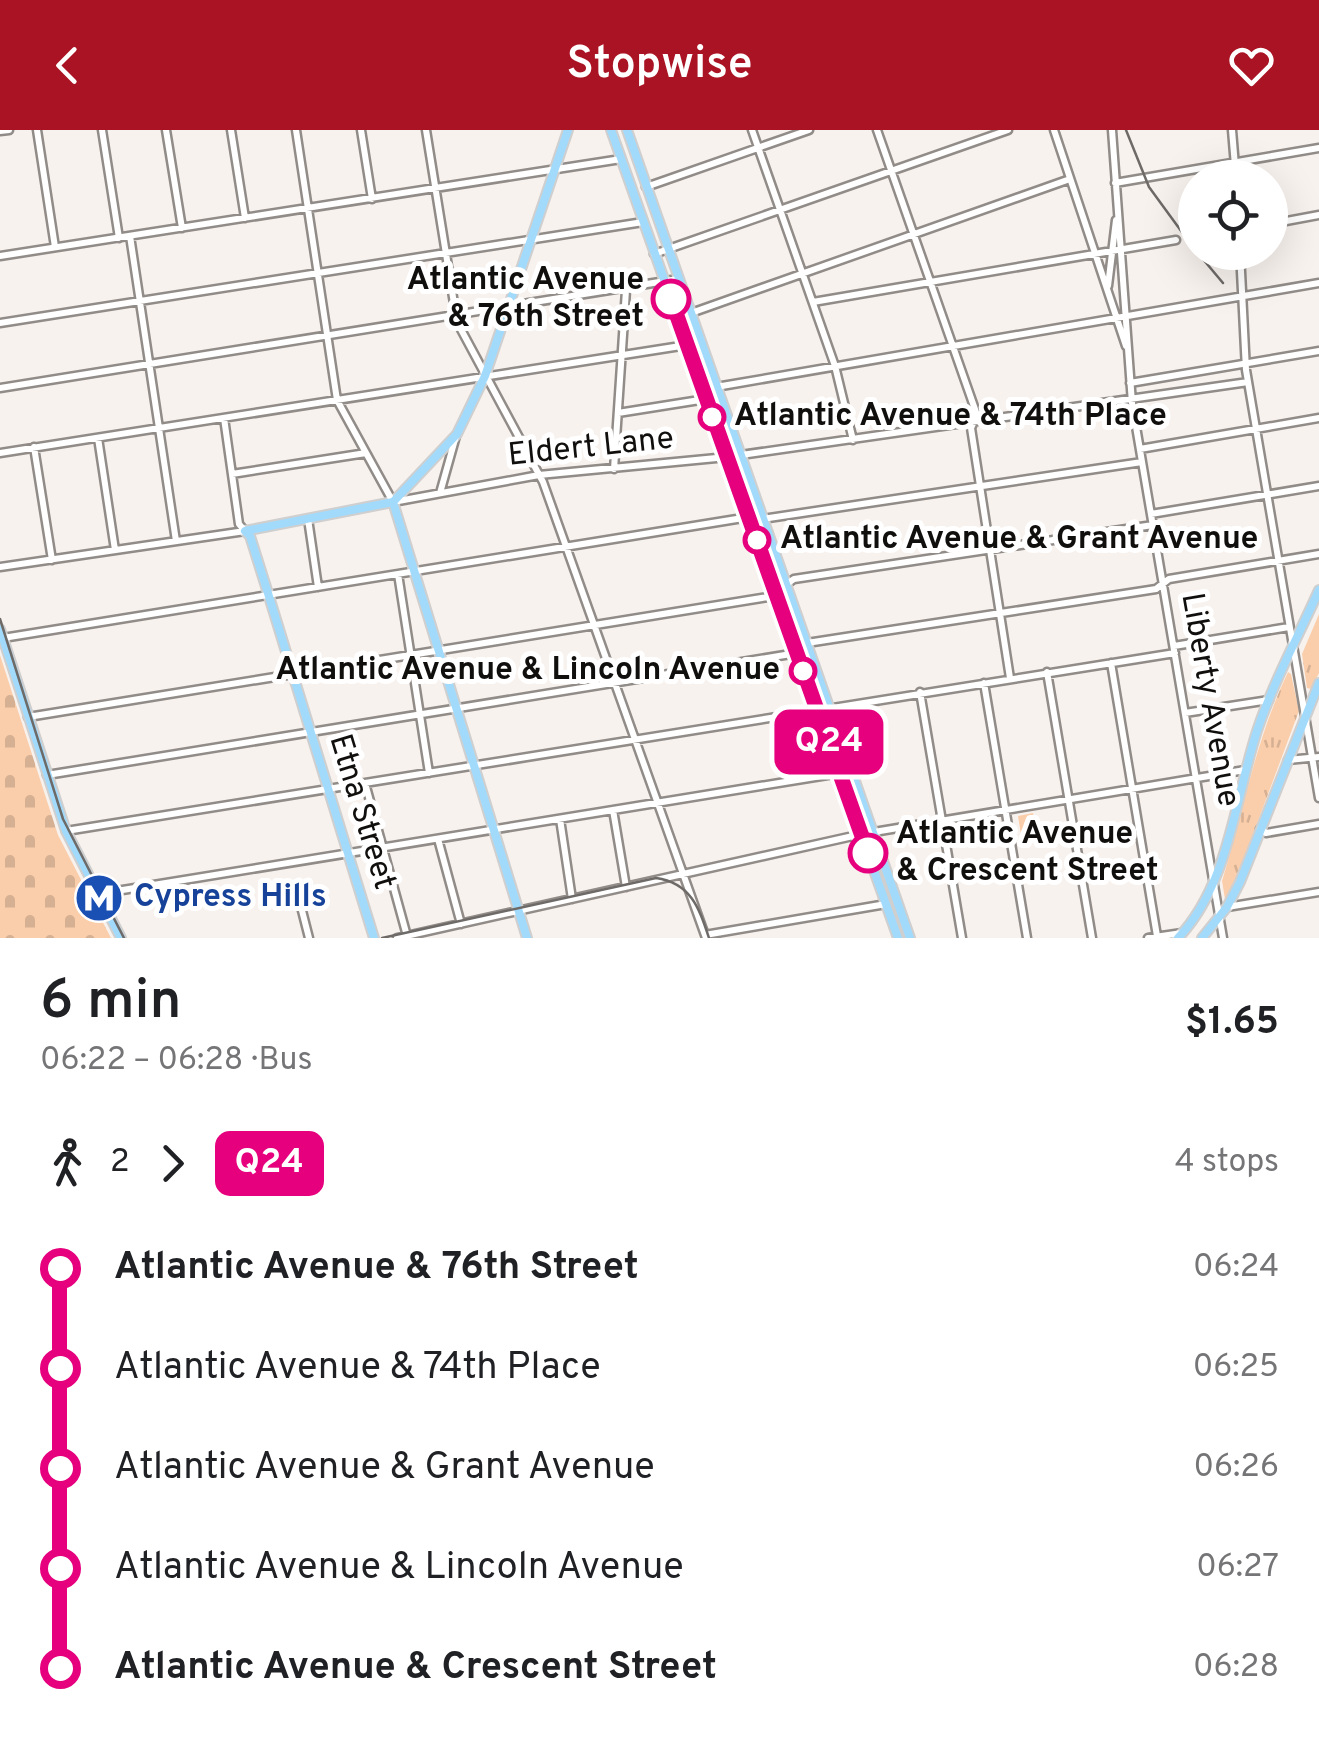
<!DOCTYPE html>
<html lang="en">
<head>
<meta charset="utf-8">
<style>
	:root { --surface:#fff; --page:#f6f6f6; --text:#202124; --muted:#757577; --accent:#a91323 }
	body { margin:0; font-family:Overpass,sans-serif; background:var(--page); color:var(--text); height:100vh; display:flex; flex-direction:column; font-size:38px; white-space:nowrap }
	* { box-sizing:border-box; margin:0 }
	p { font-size:32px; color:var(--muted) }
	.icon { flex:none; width:55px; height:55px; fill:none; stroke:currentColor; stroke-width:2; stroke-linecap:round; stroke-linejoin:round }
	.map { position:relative; height:808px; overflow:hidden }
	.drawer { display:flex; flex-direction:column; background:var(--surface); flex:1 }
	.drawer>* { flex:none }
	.badge { padding:0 20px; border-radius:15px; font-size:35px; line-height:65px }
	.controls { position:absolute; left:1178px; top:30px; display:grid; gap:20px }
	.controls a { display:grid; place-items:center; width:110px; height:110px; border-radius:50%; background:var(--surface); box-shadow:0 10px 40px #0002; font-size:50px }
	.map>.badge { position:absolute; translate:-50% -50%; box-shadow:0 0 0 5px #fff }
	.legs { display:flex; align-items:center; gap:15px; height:110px; padding:0 40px; font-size:32px }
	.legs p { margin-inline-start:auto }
	.overview { display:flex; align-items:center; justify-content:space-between; height:170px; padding:0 40px }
	h1 { font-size:55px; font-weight:600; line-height:75px }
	ul { padding:0 40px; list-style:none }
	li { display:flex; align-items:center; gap:35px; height:100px; font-size:38px }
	li i { display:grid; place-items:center; width:15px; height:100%; margin:0 12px; background:currentColor }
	li i::after { content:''; width:25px; height:25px; margin:-12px; border:8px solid; border-radius:50%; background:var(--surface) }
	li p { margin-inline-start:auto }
	li:first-child i { background:linear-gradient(#0000 50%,currentColor 0) }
	li:last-child i { background:linear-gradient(currentColor 50%,#0000 0) }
	header { display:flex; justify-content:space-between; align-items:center; height:130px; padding:0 40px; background:var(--accent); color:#fff; font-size:45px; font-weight:600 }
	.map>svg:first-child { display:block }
	.grass { fill:url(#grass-tufts) }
	.cemetery { fill:url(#cemetery-stones) }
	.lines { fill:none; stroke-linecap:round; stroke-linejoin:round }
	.minor-casing { stroke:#918c88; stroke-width:11 }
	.major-casing { stroke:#cfcfcf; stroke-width:12 }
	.minor { stroke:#fff; stroke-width:6 }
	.major { stroke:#a2dafc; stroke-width:8 }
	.rail { stroke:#6d6a68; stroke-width:2.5 }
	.line-1-casing { stroke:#fff; stroke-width:22 }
	.line-1 { stroke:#e6007e; stroke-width:15 }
	.stop-1-dot { fill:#fff; stroke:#e6007e; stroke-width:5 }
	.labels { text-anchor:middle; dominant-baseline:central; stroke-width:10; stroke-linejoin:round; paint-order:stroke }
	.stop-label { font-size:32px; font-weight:bold; fill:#110f0e; stroke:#fff; text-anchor:start }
	.street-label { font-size:32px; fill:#110f0e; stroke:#fff }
	.transit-label { font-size:32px; font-weight:bold; fill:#164399; stroke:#fff; text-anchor:start }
</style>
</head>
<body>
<header><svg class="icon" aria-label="back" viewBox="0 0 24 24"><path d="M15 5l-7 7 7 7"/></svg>Stopwise<svg class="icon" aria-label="heart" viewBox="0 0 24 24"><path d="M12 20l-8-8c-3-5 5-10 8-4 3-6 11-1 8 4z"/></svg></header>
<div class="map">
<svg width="1319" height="808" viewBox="0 0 1319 808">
	<defs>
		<pattern id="grass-tufts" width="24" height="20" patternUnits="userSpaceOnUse" patternTransform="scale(2.5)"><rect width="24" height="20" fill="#fbceab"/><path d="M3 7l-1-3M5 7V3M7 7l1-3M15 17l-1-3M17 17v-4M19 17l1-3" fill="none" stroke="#d6b092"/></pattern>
		<pattern id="cemetery-stones" width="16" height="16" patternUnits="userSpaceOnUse" patternTransform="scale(2.5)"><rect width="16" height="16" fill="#fbceab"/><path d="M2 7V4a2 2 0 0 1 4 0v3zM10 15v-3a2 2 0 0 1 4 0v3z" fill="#d6b092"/></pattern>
	</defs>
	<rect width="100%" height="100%" fill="#f8f2ee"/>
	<path class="grass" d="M1319 484V543L1311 559 1307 558 1302 524Z
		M1288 542 1291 544 1299 581 1236 750 1225 769 1222 751C1244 679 1255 611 1288 542Z
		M1033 683 1037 708 1022 711 1018 686Z"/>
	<path class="cemetery" d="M0 525 58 705 111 808H0Z"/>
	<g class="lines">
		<g class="minor-casing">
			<path id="minor" d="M37 0 55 117
				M102 0 119 108
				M166 0 182 98
				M231 0 245 88
				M296 0 337 270 393 372 539 345 727 327 1248 252
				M361 0 372 69
				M426 0 457 192 543 352 706 808
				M752 0 835 236 853 310
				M877 0 977 285 971 298 1010 548
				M1054 0 1126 216
				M1112 0 1132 273 1223 808
				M1232 0 1236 48
				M0 1 9 0
				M1115 53 1319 18
				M646 57 809 0
				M1270 94 1319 85
				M130 106 176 411
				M1240 122 1246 240 1319 668
				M654 124 1008 0
				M0 126 621 29
				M1108 156 1116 90
				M813 172 1176 110
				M691 183 1070 49
				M0 193 643 92
				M1130 253 1319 221
				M716 257 1319 153
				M0 258 678 149
				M618 283 706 269
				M98 308 115 420
				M34 317 52 430
				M1140 319 1319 288
				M0 323 687 215
				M614 339 626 160
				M232 344 366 323
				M440 363 456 306
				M1151 384 1319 356
				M308 389 318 457
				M762 389 1142 332
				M0 437 245 401 239 394 224 288
				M398 444 429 643
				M3 508 749 387
				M807 513 1156 459 1169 449 1319 424
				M1174 516 1289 497
				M1111 533 1157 806
				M1047 542 1092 808
				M984 553 1027 808
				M920 562 962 808
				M1185 583 1269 570
				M28 587 768 467 794 449 1153 395
				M1288 630 1319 627
				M47 645 797 523
				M365 653 407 806
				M613 680 626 757
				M560 689 572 769
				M1260 699 1266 703 1319 694
				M66 701 1175 523
				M438 709 461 794
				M297 761 309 808
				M98 764 840 643
				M1227 777 1319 762
				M705 805 886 774
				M397 808 862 704 1245 640
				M1148 808 1182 803"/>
		</g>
		<g class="major-casing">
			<path id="major" d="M611 0 898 808
				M627 0 910 808
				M393 372 527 808
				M393 372 457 304 485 246 568 0
				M0 499 66 701 121 808
				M374 808 267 460 250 406 245 401 393 372
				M1178 808C1229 755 1235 668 1257 601 1273 553 1298 507 1319 460
				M1202 808 1227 777 1240 752 1319 553"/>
		</g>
		<use href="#minor" class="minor"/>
		<use href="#major" class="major"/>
		<path class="rail" d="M1126 0 1149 57 1195 120
			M1197 122 1223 153
			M0 489 63 689 124 808
			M382 808 656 748C691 753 699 778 709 808"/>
	</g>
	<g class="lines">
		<g class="line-1-casing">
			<path id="line-1" d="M671 169 868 723"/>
		</g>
		<use href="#line-1" class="line-1"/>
	</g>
	<defs>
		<g id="metro-disc" transform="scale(2.5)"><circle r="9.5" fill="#1a4fb4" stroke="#fff"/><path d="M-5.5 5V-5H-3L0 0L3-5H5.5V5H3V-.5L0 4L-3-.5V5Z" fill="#fff"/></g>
	</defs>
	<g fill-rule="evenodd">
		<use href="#metro-disc" x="99" y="768"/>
	</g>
	<g class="stop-1-dot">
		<circle cx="671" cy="169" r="18"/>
		<circle cx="712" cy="287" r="12"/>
		<circle cx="757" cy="410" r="12"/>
		<circle cx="803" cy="541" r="12"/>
		<circle cx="868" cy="723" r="18"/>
	</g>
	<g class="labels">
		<g class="stop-label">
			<text x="644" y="151" text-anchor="end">Atlantic Avenue<tspan x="644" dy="37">&amp; 76th Street</tspan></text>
			<text x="734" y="287">Atlantic Avenue &amp; 74th Place</text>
			<text x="780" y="410">Atlantic Avenue &amp; Grant Avenue</text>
			<text x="780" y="541" text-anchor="end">Atlantic Avenue &amp; Lincoln Avenue</text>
			<text x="896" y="705">Atlantic Avenue<tspan x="896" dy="37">&amp; Crescent Street</tspan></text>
		</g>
		<g class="street-label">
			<text transform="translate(591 318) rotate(-6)">Eldert Lane</text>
			<text transform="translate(1209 570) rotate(80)">Liberty Avenue</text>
			<text transform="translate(361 682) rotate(73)">Etna Street</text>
		</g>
		<g class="transit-label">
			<text x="134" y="768">Cypress Hills</text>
		</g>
	</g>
</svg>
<div class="controls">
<a><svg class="icon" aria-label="locate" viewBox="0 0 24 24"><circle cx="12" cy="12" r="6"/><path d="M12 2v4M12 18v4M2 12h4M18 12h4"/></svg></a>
</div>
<b class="badge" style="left:829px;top:612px;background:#e6007e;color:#fff">Q24</b>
</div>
<section class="drawer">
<div class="overview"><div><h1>6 min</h1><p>06:22 – 06:28 · Bus</p></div><b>$1.65</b></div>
<div class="legs"><svg class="icon" aria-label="walk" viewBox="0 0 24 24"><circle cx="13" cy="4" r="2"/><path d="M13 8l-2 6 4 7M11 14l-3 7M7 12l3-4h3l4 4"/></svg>2<svg class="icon" aria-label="forward" viewBox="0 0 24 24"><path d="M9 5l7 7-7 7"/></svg><b class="badge" style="background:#e6007e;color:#fff">Q24</b><p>4 stops</p></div>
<ul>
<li><i style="color:#e6007e"></i><b>Atlantic Avenue &amp; 76th Street</b><p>06:24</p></li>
<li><i style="color:#e6007e"></i><span>Atlantic Avenue &amp; 74th Place</span><p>06:25</p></li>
<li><i style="color:#e6007e"></i><span>Atlantic Avenue &amp; Grant Avenue</span><p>06:26</p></li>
<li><i style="color:#e6007e"></i><span>Atlantic Avenue &amp; Lincoln Avenue</span><p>06:27</p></li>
<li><i style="color:#e6007e"></i><b>Atlantic Avenue &amp; Crescent Street</b><p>06:28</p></li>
</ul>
</section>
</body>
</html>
